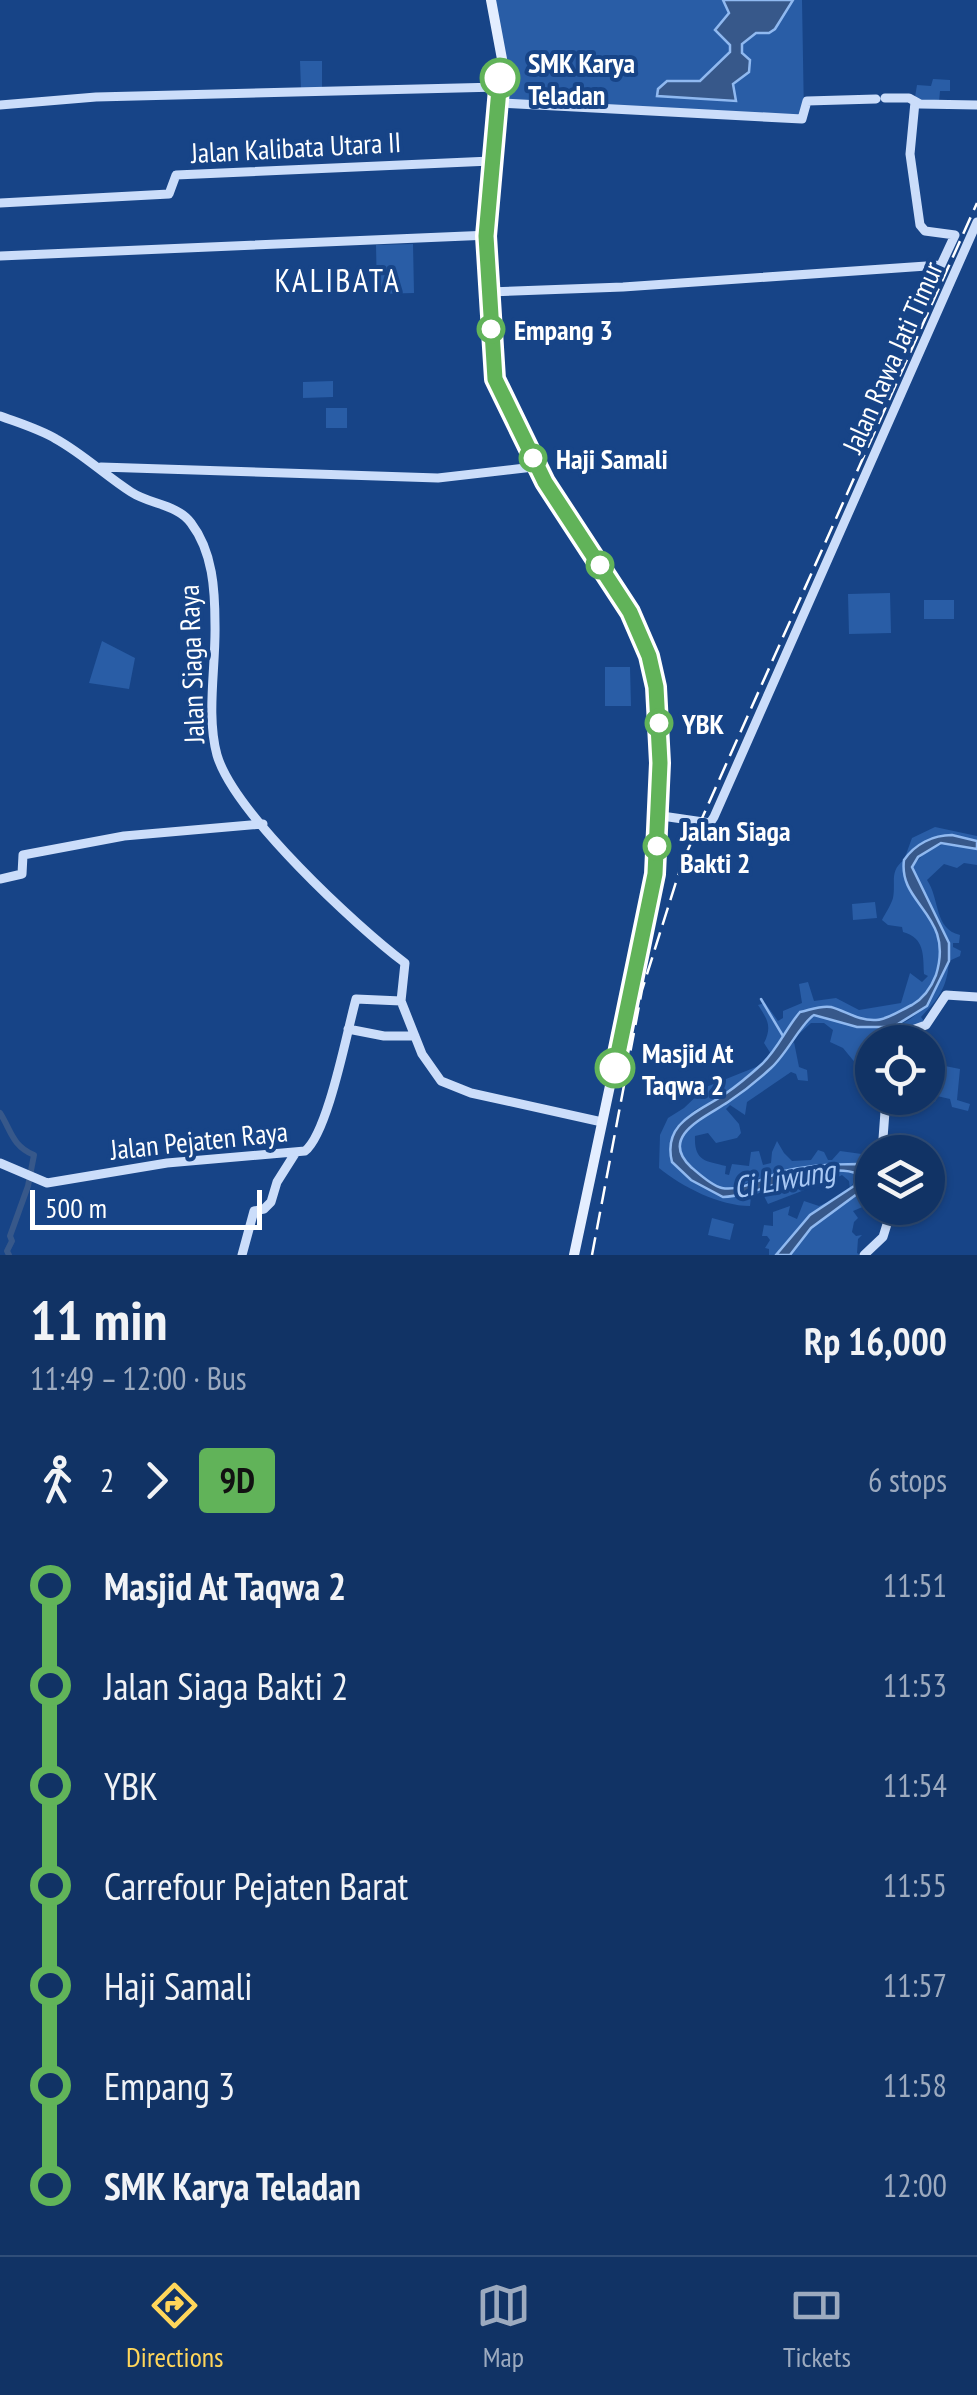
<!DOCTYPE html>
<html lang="en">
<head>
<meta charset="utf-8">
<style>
	:root { --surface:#113365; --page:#1a3b6b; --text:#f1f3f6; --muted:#9caabf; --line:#304e79; --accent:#ffd65a }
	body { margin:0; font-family:"PT Sans Narrow",sans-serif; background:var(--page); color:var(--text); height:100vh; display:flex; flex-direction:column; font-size:38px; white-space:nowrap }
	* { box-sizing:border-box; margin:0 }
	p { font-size:32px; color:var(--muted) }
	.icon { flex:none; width:55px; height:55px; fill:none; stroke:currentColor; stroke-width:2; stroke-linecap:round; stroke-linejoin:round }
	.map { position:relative; height:1255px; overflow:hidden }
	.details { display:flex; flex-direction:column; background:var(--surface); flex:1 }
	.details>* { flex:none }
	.badge { padding:0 20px; border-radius:8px; font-size:35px; line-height:65px }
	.fabs { position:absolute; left:855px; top:1025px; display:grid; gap:20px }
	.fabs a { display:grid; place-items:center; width:90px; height:90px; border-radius:50%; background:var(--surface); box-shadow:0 2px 8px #0004,0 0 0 2px var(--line); font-size:50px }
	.scale { position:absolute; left:30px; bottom:25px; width:232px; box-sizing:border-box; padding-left:10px; border:5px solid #fff; border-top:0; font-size:28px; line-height:35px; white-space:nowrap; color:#fff; -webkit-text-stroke:8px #174487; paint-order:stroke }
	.map>.badge { position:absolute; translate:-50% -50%; box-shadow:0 0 0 5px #fff }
	.legs { display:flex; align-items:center; gap:15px; height:110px; padding:0 30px; font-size:32px }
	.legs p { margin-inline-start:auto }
	.headline { display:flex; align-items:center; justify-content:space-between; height:170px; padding:0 30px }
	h1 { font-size:55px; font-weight:700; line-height:75px }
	ul { padding:0 30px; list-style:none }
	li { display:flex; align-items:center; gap:35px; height:100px; font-size:38px }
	li i { display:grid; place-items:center; width:15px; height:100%; margin:0 12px; background:currentColor }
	li i::after { content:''; width:25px; height:25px; margin:-12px; border:8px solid; border-radius:50%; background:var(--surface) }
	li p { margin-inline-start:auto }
	li:first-child i { background:linear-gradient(#0000 50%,currentColor 0) }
	li:last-child i { background:linear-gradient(currentColor 50%,#0000 0) }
	.dock { display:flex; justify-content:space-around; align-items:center; height:140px; border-top:2px solid var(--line); background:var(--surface); font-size:28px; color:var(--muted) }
	.dock a { display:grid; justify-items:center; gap:5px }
	.dock .selected { color:var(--accent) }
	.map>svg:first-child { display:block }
	.green { fill:#295da6 }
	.water { fill:#37588a; stroke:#90b9f0; stroke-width:2.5 }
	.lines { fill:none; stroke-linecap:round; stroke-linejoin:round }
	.stream { stroke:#90b9f0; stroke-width:2.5 }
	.river { stroke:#37588a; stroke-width:6 }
	.secondary { stroke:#cbddfa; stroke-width:9 }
	.primary { stroke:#e4eeff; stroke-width:10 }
	.rail { stroke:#fff; stroke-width:2.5; stroke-dasharray:18 8; stroke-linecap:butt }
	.line-1-casing { stroke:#fff; stroke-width:22 }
	.line-1 { stroke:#61b359; stroke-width:15 }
	.stop-1-dot { fill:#fff; stroke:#61b359; stroke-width:5 }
	.labels { text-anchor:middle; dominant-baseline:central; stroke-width:8; stroke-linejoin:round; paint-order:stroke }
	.stop-label { font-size:28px; font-weight:bold; fill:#fff; stroke:#174487; text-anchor:start }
	.street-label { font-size:28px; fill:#fff; stroke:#174487 }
	.water-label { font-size:30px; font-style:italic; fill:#a9c9f5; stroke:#174487 }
	.quarter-label { font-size:32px; letter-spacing:2.5px; fill:#fff; stroke:#174487 }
</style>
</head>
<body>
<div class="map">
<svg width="977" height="1255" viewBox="0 0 977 1255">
	<rect width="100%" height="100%" fill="#174487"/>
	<path class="green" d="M495 0H802L804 117 501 103Z
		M300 61H322V88L301 89Z
		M933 79 950 80V91H940L939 102 918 101 915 97 917 85 931 86Z
		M413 244 414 293 377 294 376 245Z
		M333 381V397L303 398V382Z
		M326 408H347V428H326Z
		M890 593 891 633 849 634 848 594Z
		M924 600H954V619H924Z
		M102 641 135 658 129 689 89 683Z
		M605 667H630L631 706H605Z
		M935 827 977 836V841C949 835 923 834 904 860 900 889 929 908 939 935 953 972 914 1016 878 1020 868 1021 857 1016 847 1016 832 1000 820 1007 800 1012L771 1054 764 1043C772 1027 768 1020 758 1005L765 1003 778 1021 783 1018V1011L802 1003 799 984 808 982 814 1001 836 998 859 1010 901 1003 910 973 922 982 928 976 924 974C923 955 925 938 903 932L902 927 888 925 882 920C885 914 891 905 893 898 896 882 889 871 904 860L912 838Z
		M950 842 977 849V865L964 863 957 868 944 864 927 880C940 899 934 929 960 935L959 943H953V947L961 951 960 956 949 961C947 989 938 999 921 1017L924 1021 908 1029 899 1041 872 1042V1083L856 1081 857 1065 843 1048 830 1042 833 1030 824 1023H811L799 1034 807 1019 814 1015C829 1016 840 1023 853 1025 914 1037 926 1008 949 961L932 906 916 880 912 867 927 850Z
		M875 902 877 918 853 920 852 904Z
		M794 1042 799 1067 807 1070 808 1081 798 1080 796 1074 791 1072 747 1102 745 1115 730 1105 726 1109 739 1124 741 1133 737 1138 716 1143 708 1133 695 1136C694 1161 705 1161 726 1166L725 1174 729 1175 732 1164 749 1166 751 1152 759 1151 763 1165 771 1163 772 1152 777 1141 784 1153 792 1161 811 1160 818 1150 824 1152 828 1160H832L840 1151 869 1155V1159L872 1160V1203L853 1211 858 1218 854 1222 852 1232 856 1236 862 1235 858 1239 857 1253 860 1255H790L811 1228 861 1191 870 1180 868 1172 858 1164C821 1164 785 1169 749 1182 739 1186 729 1191 719 1188 703 1182 688 1163 679 1150L681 1138 689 1126 756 1080Z
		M930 1063 960 1069 957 1100 970 1104 968 1111 952 1107 950 1099 937 1096 935 1102 926 1100Z
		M761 1065 722 1096 695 1110 677 1126 672 1136V1162L691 1180 736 1197C764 1186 830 1162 858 1174L850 1189 849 1181 842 1175 836 1178 821 1175 820 1184 768 1204 762 1192 751 1196 750 1206C720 1206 682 1187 659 1168L660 1135 668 1118 684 1108 706 1087Z
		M839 1197 810 1215 776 1255H769V1249L765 1248 770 1240 767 1236H762L764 1225 773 1226V1212L790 1206 788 1215 797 1219 804 1201 819 1206Z
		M712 1218 734 1224 730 1240 708 1235Z"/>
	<path class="water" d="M723 0H793L775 29 769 33H756L742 44V53L750 60 749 72 733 84 736 101 657 96 658 89 667 81H700L730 52V45L715 30 729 13Z
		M952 835 977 841V849L941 843 918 857 912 867 949 943V961L927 1006 893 1027H857L814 1015C802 1022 786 1055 771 1068 758 1080 743 1092 728 1102 706 1117 658 1136 691 1167 699 1174 712 1186 722 1188 742 1192 769 1174 789 1170 812 1165 835 1164 858 1164L868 1172 870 1180 861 1191 811 1228 790 1255H776L810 1215 854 1186 858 1174C823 1159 759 1196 723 1197L691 1180 672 1162C662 1122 699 1112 725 1094 738 1085 751 1074 762 1064 778 1049 786 1028 800 1012 810 1010 821 1005 831 1007 846 1011 858 1021 876 1020 887 1020 901 1010 912 1005 924 998 931 988 936 975 955 914 898 905 904 860 915 844 933 835 952 835Z"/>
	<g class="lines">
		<path class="stream" d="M761 999 783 1036"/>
		<path class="river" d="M0 1113C11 1130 12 1146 34 1155L28 1186 10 1236 12 1241 7 1251 9 1255"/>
		<path class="secondary" d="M885 98H909L920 104 977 105
			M501 103 802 119 807 101 876 99
			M0 105 96 97 499 87
			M0 203 169 194 176 175 491 161
			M0 256 490 235
			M488 292 623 287 941 265 955 235 925 231 920 225 910 154 915 102
			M0 416C19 423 39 429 56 439 83 454 106 476 131 492 151 505 177 504 191 523 213 552 215 590 215 625 216 666 206 715 217 755 234 813 356 926 405 963L401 1001 422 1054 441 1081 471 1093 602 1122
			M101 467 438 478 542 466
			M662 816 710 823 714 817 977 222
			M0 879 22 874 23 855 124 836 263 824
			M348 1029 384 1036H415
			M899 1042 912 1030 926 1025 946 995 977 997
			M882 1152 886 1098
			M0 1163 47 1183 167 1163 305 1151C328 1133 347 1031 356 999L401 1001
			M242 1255 254 1211 264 1209 271 1202 277 1182 296 1152
			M864 1255 883 1237 892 1208"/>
		<path class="primary" d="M491 0 502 59 486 235 495 379 545 481 630 612 649 656 658 712 655 874 574 1255"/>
		<path class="rail" d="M592 1255 642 990 682 863 977 203"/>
	</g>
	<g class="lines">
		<g class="line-1-casing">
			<path id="line-1" d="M500 78 486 236 495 379 545 482 630 612 649 656 656 687 660 763 655 874 615 1068"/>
		</g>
		<use href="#line-1" class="line-1"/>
	</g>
	<g class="stop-1-dot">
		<circle cx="500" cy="78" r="18"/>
		<circle cx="491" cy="329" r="12"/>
		<circle cx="533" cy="458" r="12"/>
		<circle cx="600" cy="565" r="12"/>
		<circle cx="659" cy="723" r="12"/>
		<circle cx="657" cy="846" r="12"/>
		<circle cx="615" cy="1068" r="18"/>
	</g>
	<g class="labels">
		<g class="stop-label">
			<text x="528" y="62">SMK Karya<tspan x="528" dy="32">Teladan</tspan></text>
			<text x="514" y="329">Empang 3</text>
			<text x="556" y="458">Haji Samali</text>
			<text x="682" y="723">YBK</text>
			<text x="680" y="830">Jalan Siaga<tspan x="680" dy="32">Bakti 2</tspan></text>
			<text x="642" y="1052">Masjid At<tspan x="642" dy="32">Taqwa 2</tspan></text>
		</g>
		<g class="street-label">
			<text transform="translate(296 147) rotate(-3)">Jalan Kalibata Utara II</text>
			<text transform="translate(892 357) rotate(-66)">Jalan Rawa Jati Timur</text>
			<text transform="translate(191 664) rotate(-92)">Jalan Siaga Raya</text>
			<text transform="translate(199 1140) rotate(-6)">Jalan Pejaten Raya</text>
		</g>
		<g class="water-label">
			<text transform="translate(784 1178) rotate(-10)">Ci Liwung</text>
		</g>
		<g class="quarter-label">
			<text x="338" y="280">KALIBATA</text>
		</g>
	</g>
</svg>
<div class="fabs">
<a><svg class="icon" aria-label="locate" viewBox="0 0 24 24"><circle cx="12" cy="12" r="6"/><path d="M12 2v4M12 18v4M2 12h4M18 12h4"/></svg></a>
<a><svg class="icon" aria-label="layers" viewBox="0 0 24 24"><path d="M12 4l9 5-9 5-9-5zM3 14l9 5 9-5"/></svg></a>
</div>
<div class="scale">500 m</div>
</div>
<section class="details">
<div class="headline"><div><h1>11 min</h1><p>11:49 – 12:00 · Bus</p></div><b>Rp 16,000</b></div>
<div class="legs"><svg class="icon" aria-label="walk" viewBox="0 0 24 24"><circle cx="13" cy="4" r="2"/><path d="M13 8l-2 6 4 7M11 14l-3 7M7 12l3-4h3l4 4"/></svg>2<svg class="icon" aria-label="forward" viewBox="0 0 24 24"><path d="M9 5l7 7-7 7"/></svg><b class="badge" style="background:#61b359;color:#111">9D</b><p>6 stops</p></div>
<ul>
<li><i style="color:#61b359"></i><b>Masjid At Taqwa 2</b><p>11:51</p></li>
<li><i style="color:#61b359"></i><span>Jalan Siaga Bakti 2</span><p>11:53</p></li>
<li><i style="color:#61b359"></i><span>YBK</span><p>11:54</p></li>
<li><i style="color:#61b359"></i><span>Carrefour Pejaten Barat</span><p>11:55</p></li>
<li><i style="color:#61b359"></i><span>Haji Samali</span><p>11:57</p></li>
<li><i style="color:#61b359"></i><span>Empang 3</span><p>11:58</p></li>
<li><i style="color:#61b359"></i><b>SMK Karya Teladan</b><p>12:00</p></li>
</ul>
</section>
<nav class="dock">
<a class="selected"><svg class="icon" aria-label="directions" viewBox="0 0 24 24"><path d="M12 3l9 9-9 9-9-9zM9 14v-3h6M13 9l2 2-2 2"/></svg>Directions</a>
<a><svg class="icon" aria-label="map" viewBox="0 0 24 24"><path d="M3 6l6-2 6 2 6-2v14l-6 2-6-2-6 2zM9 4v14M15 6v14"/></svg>Map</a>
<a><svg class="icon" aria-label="tickets" viewBox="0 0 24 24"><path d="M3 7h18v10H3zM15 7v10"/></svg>Tickets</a>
</nav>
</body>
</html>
